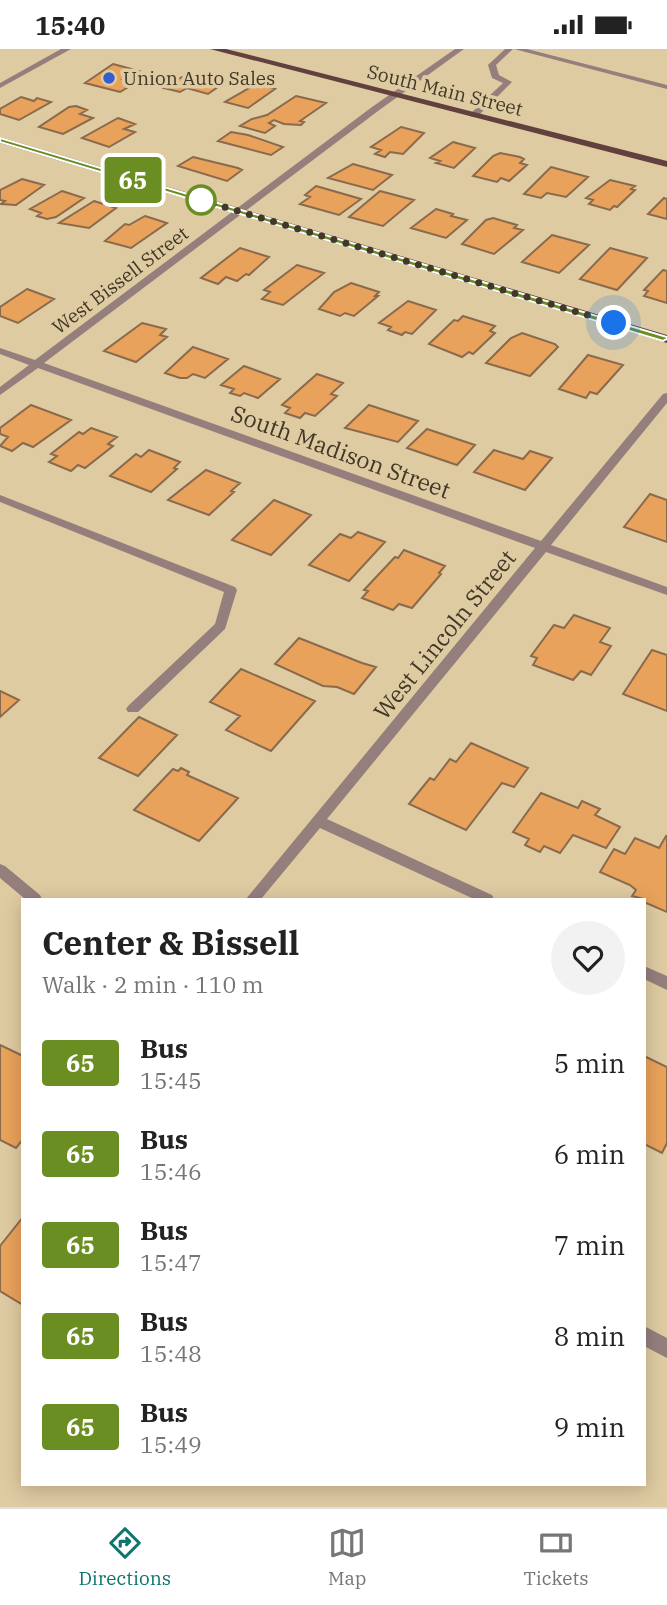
<!DOCTYPE html>
<html lang="en">
<head>
<meta charset="utf-8">
<style>
	:root { --surface:#fff; --page:#f2f2f2; --text:#222; --muted:#767676; --line:#e0e0e0; --accent:#0f766e }
	body { margin:0; font-family:"IBM Plex Serif",serif; background:var(--page); color:var(--text); height:100vh; display:flex; flex-direction:column; font-size:26px; white-space:nowrap }
	* { box-sizing:border-box; margin:0 }
	p { font-size:23px; color:var(--muted) }
	.icon { flex:none; width:38px; height:38px; fill:none; stroke:currentColor; stroke-width:2; stroke-linecap:round; stroke-linejoin:round }
	.map { position:relative; flex:1; overflow:hidden }
	.sheet { position:absolute; left:21px; top:849px; width:625px; height:588px; display:flex; flex-direction:column; background:var(--surface); border-radius:0px; box-shadow:0 4px 18px #0003 }
	.sheet>* { flex:none }
	.badge { padding:0 14px; border-radius:5px; font-size:24px; line-height:46px }
	.you { position:absolute; width:35px; height:35px; margin:-18px; border:5px solid #fff; border-radius:50%; background:#1a73e8; box-shadow:0 0 0 10px #1a73e833 }
	.map>.badge { position:absolute; translate:-50% -50%; box-shadow:0 0 0 4px #fff }
	.round { display:grid; place-items:center; flex:none; width:74px; height:74px; border-radius:37px; background:var(--page) }
	.head { display:flex; align-items:center; justify-content:space-between; height:119px; padding:0 21px }
	h1 { font-size:33px; font-weight:700; line-height:52px }
	ul { padding:0; list-style:none }
	li { display:flex; align-items:center; gap:21px; height:91px; padding:0 21px }
	li div { flex:1 }
	li b { display:block; font-size:26px }
	li em { font-style:normal }
	li .badge { min-width:77px; font-weight:700; text-align:center }
	.status { display:flex; justify-content:space-between; align-items:center; height:49px; padding:0 35px; background:var(--surface); direction:ltr }
	.status svg { height:19px; fill:currentColor }
	.dock { display:flex; justify-content:space-around; align-items:center; height:98px; border-top:2px solid var(--line); background:var(--surface); font-size:19px; color:var(--muted) }
	.dock a { display:grid; justify-items:center; gap:4px }
	.dock .active { color:var(--accent) }
	.map>svg:first-child { display:block }
	.building { fill:#e9a25b; stroke:#896a4d; stroke-width:2 }
	.lines { fill:none; stroke-linecap:round; stroke-linejoin:round }
	.lane { fill:#947f7d; fill-rule:evenodd }
	.street { fill:#947f7d; fill-rule:evenodd }
	.primary { fill:#62403d; fill-rule:evenodd }
	.line { fill:#6b8e23; stroke:#fff; stroke-width:2 }
	.walk { stroke:#413828; stroke-width:7; stroke-dasharray:0 12.6 }
	.poi-dot { fill:#325ece; stroke:#dfcba2; stroke-width:2.5 }
	.stop-dot { fill:#fff; stroke:#6b8e23; stroke-width:3.5 }
	.labels { text-anchor:middle; dominant-baseline:central; stroke-width:7; stroke-linejoin:round; paint-order:stroke }
	.far-poi-label { font-size:19px; fill:#413828; stroke:#dfcba2; text-anchor:start }
	.far-street-label { font-size:19px; fill:#413828; stroke:#dfcba2 }
	.street-label { font-size:23px; fill:#413828; stroke:#dfcba2 }
</style>
</head>
<body>
<div class="status"><b>15:40</b><svg viewBox="0 0 49 12"><path d="M0 12V9h3v3zM5 12V6h3v6zM10 12V3h3v9zM15 12V0h3v12zM26 1h20v11H26zM47 4h2v5h-2z"/></svg></div>
<div class="map">
<svg width="667" height="1458" viewBox="0 0 667 1458">
	<rect width="100%" height="100%" fill="#dfcba2"/>
	<path class="building" d="M113 15 139 22 123 30 137 33 120 43 85 34Z
		M201 24 217 28 204 35 218 38 208 45 187 39 180 43 164 39 182 28 190 30Z
		M256 35 275 40 248 59 225 53Z
		M296 47 326 54 300 72 304 73 301 76 284 75 274 71 269 74 275 77 265 84 240 77 252 70 267 66Z
		M21 48 34 52 37 49 51 53 19 71 0 65V60Z
		M76 57 87 61 80 65 93 69 63 85 39 78 69 58Z
		M118 69 135 75 124 80 135 83 109 98 82 89Z
		M401 78 424 84 403 105 390 103 385 108 375 105 381 101 371 98Z
		M231 83 248 86 283 98 271 106 218 92Z
		M453 93 475 99 454 119 436 114 440 112 430 109Z
		M500 104 520 108 524 110 520 114 527 116 509 132 501 129 497 133 473 127 493 107Z
		M193 108 238 119 242 121 227 132 178 117Z
		M353 115 392 126 373 141 328 129Z
		M551 118 588 128 566 148 547 144 541 149 524 145Z
		M22 130 44 136 16 156 1 155 5 152 0 151V141Z
		M610 131 635 137 631 140 635 141 617 158 614 157 610 161 589 155 593 151 586 149Z
		M316 137 361 150 339 166 300 155 310 148 305 146Z
		M62 142 84 149 56 168 47 170 37 167 41 164 30 160Z
		M380 142 414 151 383 177 349 168Z
		M664 149 667 150V170L648 165Z
		M94 152 116 159 89 179 59 174Z
		M436 160 453 165 451 167 467 171 446 189 411 179Z
		M145 167 167 174 131 199 105 192 125 175 129 176Z
		M493 169 517 176 514 179 523 181 494 205 462 195 486 171Z
		M552 186 589 196 559 224 522 213Z
		M240 199 269 208 249 226 246 225 237 232 226 228 218 235 201 229Z
		M610 199 647 209 617 241 580 230Z
		M297 216 324 224 283 256 262 250 270 243 264 241Z
		M663 221 667 222V254L644 247 648 242 644 241Z
		M351 234 379 243 375 247H378L354 267 345 264 340 267 319 260 334 243Z
		M27 240 54 250 18 274 0 267V258Z
		M408 252 436 261 412 285 405 283 402 286 388 281 391 278 379 274Z
		M463 267 495 277 490 282 495 284 473 305 469 303 462 308 429 295 454 271 458 272Z
		M142 274 166 280 160 286 167 288 136 313 104 302Z
		M522 284 555 295 558 298 530 327 486 314 511 289Z
		M193 298 228 310 205 329 193 325 187 329H180L165 324Z
		M588 306 623 316 597 345 590 343 586 349 559 340Z
		M244 317 280 330 258 349 244 344 240 347 230 344 234 340 221 336Z
		M317 325 343 334 331 345 337 347 315 367 305 364 300 369 285 364 290 359 282 356Z
		M31 356 71 371 33 398 23 394 12 402 0 397 8 388 0 385V379Z
		M369 356 418 372 398 393 345 379Z
		M91 379 117 388 108 395 113 397 85 419 78 416 71 422 49 413 57 407 51 405 79 383 83 385Z
		M427 380 475 396 457 416 407 399Z
		M149 401 180 413 174 419 177 420 151 443 110 427 136 405 141 408Z
		M494 401 523 410 530 402 552 409 525 441 474 423Z
		M206 421 240 434 231 442 234 443 209 466 168 451Z
		M650 445 667 451V493L624 478Z
		M274 451 311 466 271 506 232 491Z
		M358 483 385 493 349 532 309 516 340 485 351 489Z
		M404 501 445 517 439 524 441 525 412 559 399 555 393 561 362 549 368 542 364 541 395 508 398 509Z
		M574 566 610 579 600 593 611 597 591 626 581 622 573 631 533 616 537 609 531 607 554 576 564 579Z
		M299 589 362 614 376 618 354 645 337 638 323 637 275 615Z
		M652 601 667 606V662L623 645Z
		M241 620 315 652 271 702 226 681 240 667 210 653Z
		M0 642 19 651 0 668Z
		M139 668 177 686 138 727 99 709Z
		M471 694 528 719 514 738 502 734 466 781 409 755 430 729 434 731 450 710 456 713Z
		M181 719 189 723 187 726 238 749 199 792 134 761 173 720 178 722Z
		M541 744 578 759 582 752 600 760 595 766 620 778 606 799 573 786 560 804 544 797 540 803 525 796 529 790 513 783Z
		M666 787 667 788V863L644 853V850L632 847 636 841 630 836 600 823 614 800 625 805 635 789 659 799Z
		M0 996 23 1007V1090L16 1099 0 1091Z
		M644 1007 667 1018V1094L662 1104 644 1095Z
		M23 1168V1256L0 1242V1197Z"/>
	<g class="lines">
		<path class="lane" d="M505 0H513L496 16 499 26 512 33 477 68H471V64L503 34 492 29 488 16Z
			M514 0H527L667 36V40Z
			M0 446 235 538 237 541 225 580 138 663H128L126 660 128 657 215 575 224 543 0 453Z"/>
		<path class="street" d="M61 0H71L0 39V34Z
			M455 0H464L378 62 44 314 541 492 663 345 667 344V354L551 496 667 538V546L546 503 327 770 492 846 494 850H474L320 779 261 850H246L535 499 38 319 0 346V338L29 316 0 305V299L35 311 372 58Z
			M0 815 5 817 40 846 42 850H25L0 829Z
			M644 917 667 927V941L644 930Z
			M644 1277 667 1289V1309L644 1297Z"/>
		<path class="primary" d="M210 0H226L667 112V118Z
			M0 88 667 286V294L0 94Z"/>
	</g>
	<path class="line" d="M0 89 667 288V290L663 292 0 93Z"/>
	<g class="lines">
		<path class="walk" d="M201 151 614 274"/>
	</g>
	<circle class="poi-dot" cx="109" cy="29" r="7"/>
	<circle class="stop-dot" cx="201" cy="151" r="14"/>
	<g class="labels">
		<g class="far-poi-label">
			<text x="123" y="29">Union Auto Sales</text>
		</g>
		<g class="far-street-label">
			<text transform="translate(445 41) rotate(14)">South Main Street</text>
			<text transform="translate(120 231) rotate(-37)">West Bissell Street</text>
		</g>
		<g class="street-label">
			<text transform="translate(341 402) rotate(20)">South Madison Street</text>
			<text transform="translate(444 585) rotate(-51)">West Lincoln Street</text>
		</g>
	</g>
</svg>
<div class="you" style="left:614px;top:274px"></div>
<b class="badge" style="left:133px;top:131px;background:#6b8e23;color:#fff">65</b>
<section class="sheet">
<div class="head"><div><h1>Center &amp; Bissell</h1><p>Walk · 2 min · 110 m</p></div><a class="round"><svg class="icon" aria-label="heart" viewBox="0 0 24 24"><path d="M12 20l-8-8c-3-5 5-10 8-4 3-6 11-1 8 4z"/></svg></a></div>
<ul>
<li><span class="badge" style="background:#6b8e23;color:#fff">65</span><div><b>Bus</b><p>15:45</p></div><em>5 min</em></li>
<li><span class="badge" style="background:#6b8e23;color:#fff">65</span><div><b>Bus</b><p>15:46</p></div><em>6 min</em></li>
<li><span class="badge" style="background:#6b8e23;color:#fff">65</span><div><b>Bus</b><p>15:47</p></div><em>7 min</em></li>
<li><span class="badge" style="background:#6b8e23;color:#fff">65</span><div><b>Bus</b><p>15:48</p></div><em>8 min</em></li>
<li><span class="badge" style="background:#6b8e23;color:#fff">65</span><div><b>Bus</b><p>15:49</p></div><em>9 min</em></li>
</ul>
</section>
</div>
<nav class="dock">
<a class="active"><svg class="icon" aria-label="directions" viewBox="0 0 24 24"><path d="M12 3l9 9-9 9-9-9zM9 14v-3h6M13 9l2 2-2 2"/></svg>Directions</a>
<a><svg class="icon" aria-label="map" viewBox="0 0 24 24"><path d="M3 6l6-2 6 2 6-2v14l-6 2-6-2-6 2zM9 4v14M15 6v14"/></svg>Map</a>
<a><svg class="icon" aria-label="tickets" viewBox="0 0 24 24"><path d="M3 7h18v10H3zM15 7v10"/></svg>Tickets</a>
</nav>
</body>
</html>
